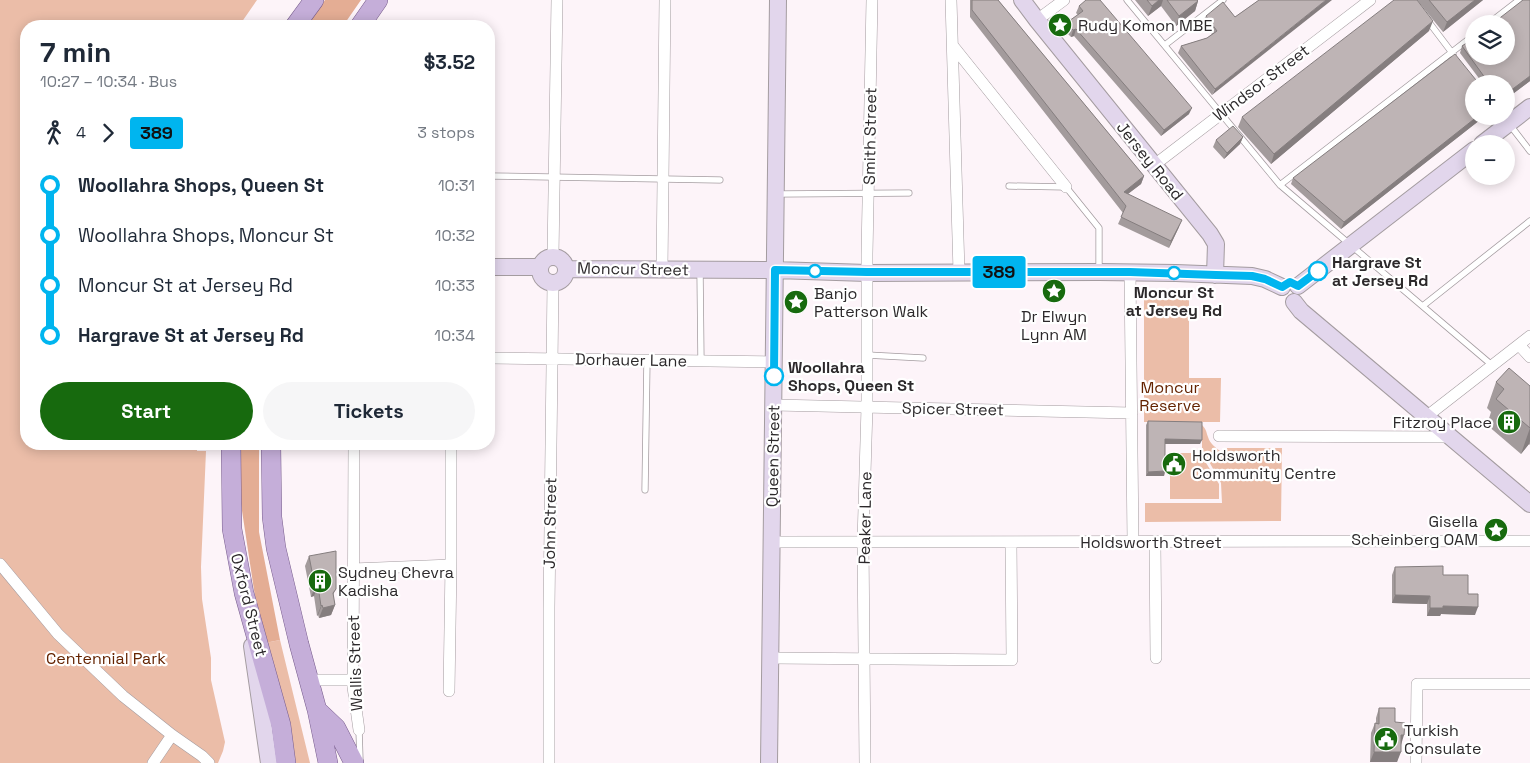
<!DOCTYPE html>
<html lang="en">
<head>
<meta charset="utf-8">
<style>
	:root { --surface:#fff; --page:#f6f6f7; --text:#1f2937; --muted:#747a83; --accent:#176a0e }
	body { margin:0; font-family:"Space Grotesk",sans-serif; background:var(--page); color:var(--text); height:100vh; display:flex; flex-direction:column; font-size:19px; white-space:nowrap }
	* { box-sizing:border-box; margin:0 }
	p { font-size:16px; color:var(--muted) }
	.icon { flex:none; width:28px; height:28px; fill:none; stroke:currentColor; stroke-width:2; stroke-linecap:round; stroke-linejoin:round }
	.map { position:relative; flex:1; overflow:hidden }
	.drawer { position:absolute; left:20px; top:20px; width:475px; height:430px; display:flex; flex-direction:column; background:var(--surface); border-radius:20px; box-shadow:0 2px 12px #0003 }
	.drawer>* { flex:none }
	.badge { padding:0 10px; border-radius:4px; font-size:18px; line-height:32px }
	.buttons { position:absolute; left:1465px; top:15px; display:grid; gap:10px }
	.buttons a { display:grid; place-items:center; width:50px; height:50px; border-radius:50%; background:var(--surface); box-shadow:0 2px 12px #0003; font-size:25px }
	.map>.badge { position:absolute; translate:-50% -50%; box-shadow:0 0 0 2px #fff }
	.legs { display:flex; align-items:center; gap:8px; height:55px; padding:0 20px; font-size:16px }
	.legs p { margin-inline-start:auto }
	.summary { display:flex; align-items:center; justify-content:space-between; height:85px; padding:0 20px }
	h1 { font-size:28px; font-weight:700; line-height:38px }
	.button { display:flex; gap:10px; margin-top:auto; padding:10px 20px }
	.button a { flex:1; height:58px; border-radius:30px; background:var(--accent); color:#fff; font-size:20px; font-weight:700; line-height:58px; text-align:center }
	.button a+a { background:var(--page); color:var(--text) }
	ul { padding:0 20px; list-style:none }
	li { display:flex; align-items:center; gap:18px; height:50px; font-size:19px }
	li i { display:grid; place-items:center; width:8px; height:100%; margin:0 6px; background:currentColor }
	li i::after { content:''; width:12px; height:12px; margin:-6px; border:4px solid; border-radius:50%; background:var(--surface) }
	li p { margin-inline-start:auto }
	li:first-child i { background:linear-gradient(#0000 50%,currentColor 0) }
	li:last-child i { background:linear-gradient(currentColor 50%,#0000 0) }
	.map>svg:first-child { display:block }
	.green { fill:#ebbda8 }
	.forest { fill:#e4ad94 }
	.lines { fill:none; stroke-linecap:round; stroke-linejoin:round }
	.lane-casing { stroke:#a49ca0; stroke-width:7 }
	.street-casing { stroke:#a49ca0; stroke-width:12 }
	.secondary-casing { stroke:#a49ca0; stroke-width:18 }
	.primary-casing { stroke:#775c8c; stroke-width:20 }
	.lane { stroke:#fff; stroke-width:5.5 }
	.street { stroke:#fff; stroke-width:11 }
	.secondary { stroke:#e2d6ec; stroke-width:16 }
	.primary { stroke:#c5aed9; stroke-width:19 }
	.wall { fill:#a39b9c }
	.shaded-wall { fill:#857e7f }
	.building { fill:#beb4b5; stroke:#857e7f }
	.line-1-casing { stroke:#fff; stroke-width:11 }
	.line-1 { stroke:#00b5ef; stroke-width:8 }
	.stop-1-dot { fill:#fff; stroke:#00b5ef; stroke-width:2.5 }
	.labels { text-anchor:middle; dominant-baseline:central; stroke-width:4.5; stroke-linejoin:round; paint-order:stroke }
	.poi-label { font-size:16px; fill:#2c292b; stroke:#fff; text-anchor:start }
	.street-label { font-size:16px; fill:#2c292b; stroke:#fff }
	.stop-label { font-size:16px; font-weight:bold; fill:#2c292b; stroke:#fff; text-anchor:start }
	.park-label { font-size:16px; fill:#642300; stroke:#fff }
</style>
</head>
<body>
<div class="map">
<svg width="1530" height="763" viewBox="0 0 1530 763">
	<rect width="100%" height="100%" fill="#fdf4f9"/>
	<path class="green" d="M0 0H257L239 26H26V444H197V451H206L201 567 202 599 211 658V680L225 742 223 751 218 763H0Z
		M1144 295H1189V378H1221L1220 422H1144Z
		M1202 425C1206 429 1206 431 1208 437 1210 444 1216 448 1223 453L1227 448H1282L1281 521 1145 522V503H1222L1221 483 1202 449Z
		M1170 453H1200L1219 484V499H1170Z
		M280 640 310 763H294L265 643Z"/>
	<path class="forest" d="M325 0H361L343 26H306Z
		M240 444H259V532L280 640 265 643 256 603 239 491Z"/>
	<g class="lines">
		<g class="lane-casing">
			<path id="lane" d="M1127 0 1280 185 1493 366
				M1428 21 1453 54
				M1488 24 1519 0
				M1165 45 1223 0
				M1503 116 1530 151
				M489 176 720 180
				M1280 185 1474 35
				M1009 186 1066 187 1099 228V271
				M778 194 909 193
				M700 271 701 361
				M1424 305 1530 221
				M867 355 923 358
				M645 490 647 360
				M359 730 360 760"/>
		</g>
		<g class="street-casing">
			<path id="street" d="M951 0 959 272
				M1037 20 1064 0
				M953 46 1066 187
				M1153 166 1370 0
				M553 256 557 0
				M662 270 665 0
				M1130 272 1133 542
				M1519 345 1530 357
				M489 358 774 362
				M774 405 1132 413
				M1426 417 1530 336
				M1219 436 1450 437
				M354 444 353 687 359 730
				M772 542 1530 541
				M1155 542 1156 658
				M0 564 58 634 123 696 172 735 202 756 209 763
				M353 569 451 565
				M771 658 1012 660 1011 542
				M309 680H353
				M449 691 451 565V444
				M153 763 172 735
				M549 763V608L553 283
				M865 763 863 541 867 407V254L872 0
				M1416 763 1417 684H1530"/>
		</g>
		<g class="secondary-casing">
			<path id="secondary" d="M1022 0 1037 20 1210 234 1216 244 1215 275
				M1482 144 1530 107
				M540 270a13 13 0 1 1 26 0a13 13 0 1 1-26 0Z
				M489 267H540
				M566 269 775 270 867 273 1099 272 1176 273 1252 276 1265 279 1282 287
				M1298 286 1474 150
				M1294 302 1301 311 1530 504
				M252 646 269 763
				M769 763 778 0"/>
		</g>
		<g class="primary-casing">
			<path id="primary" d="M295 26 314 0
				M360 26 378 0
				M231 444 232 529 244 593 281 725 286 763
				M271 444 272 517 276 548 299 644 317 710 328 763
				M317 710 336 728 354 763"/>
		</g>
		<use href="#lane" class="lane"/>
		<use href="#street" class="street"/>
		<use href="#secondary" class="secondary"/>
		<use href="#primary" class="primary"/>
	</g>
	<path class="wall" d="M970 0H998L1144 176 1141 184 1128 194 1179 227 1169 248 1118 224 1123 213 970 17Z
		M1135 0H1197L1198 1 1195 11 1176 26 1161 6 1148 16Z
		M1259 0 1212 95 1178 53 1181 46 1207 38 1212 34 1204 23 1206 16 1235 17Z
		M1417 0H1483L1443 32Z
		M1530 0V81L1506 99V84L1474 116H1485L1341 229 1291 184 1293 178 1476 80 1478 82 1481 81 1460 53 1462 46Z
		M1079 6 1189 114 1161 136 1074 36 1071 37 1067 33V28L1069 21 1078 15 1076 13Z
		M1429 31 1271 164 1238 127 1242 117Z
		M1243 137 1240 144 1224 159 1213 147 1216 140Z
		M1496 382 1530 386V445L1529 444 1521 454 1487 425 1491 412 1487 408Z
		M1148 421 1200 444H1165V471L1164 476H1146V425Z
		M309 556 336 589 333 595 335 605 331 615 319 618 318 615 317 616 314 596 311 597 305 566Z
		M1395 567 1443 575 1468 594 1475 615 1441 614 1440 616H1427V604L1392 603V575Z
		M1379 708 1395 722 1401 745 1397 762H1370L1371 733 1375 723 1376 724V718Z"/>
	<path class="shaded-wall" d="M1159 0H1163L1161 6 1148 16 1152 6Z
		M1326 0H1332L1212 95 1215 89Z
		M1475 0H1483L1443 32 1447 22Z
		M1198 1 1195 11 1176 26 1179 16Z
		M1433 21 1429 31 1271 164 1274 154Z
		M1076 29 1074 36 1071 37 1073 30Z
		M1530 76V81L1506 99V94Z
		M1192 108 1189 114 1161 136 1164 130Z
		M1478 116H1485L1341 229 1344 222Z
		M1243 137 1240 144 1224 159 1227 153Z
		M1144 176 1141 184 1121 199 1124 192Z
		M1182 220 1179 227 1169 248 1171 241Z
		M1530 428V441L1529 444 1521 454Z
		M1165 439 1202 440 1200 444H1164Z
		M1165 471 1164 476H1146L1148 472Z
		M318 586 314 596 311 597 315 587Z
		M1395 595 1430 596 1427 604 1392 603Z
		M322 605 318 615 317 616 321 606Z
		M335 605 331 615 319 618 323 608Z
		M1443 606 1478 607 1475 615 1441 614 1440 616H1427L1430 608Z
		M1401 735H1404L1401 745Z
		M1374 752H1401L1397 762H1370Z"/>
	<path class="building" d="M972 0H998L1144 176 1124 192 1182 220 1171 241 1121 217 1126 206 972 10Z
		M1086 0H1100L1192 108 1164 130 1076 29 1073 30 1069 26V21L1083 11 1079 6Z
		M1147 0H1159L1152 6Z
		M1167 0H1197L1198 1 1179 16Z
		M1259 0H1326L1215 89 1181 46 1207 38 1217 31 1206 16 1223 2 1235 17Z
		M1394 0H1417L1433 21 1274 154 1242 117Z
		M1429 0H1475L1447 22Z
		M1523 0H1530V76L1506 94V84H1474V116H1478L1344 222 1293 178 1455 54 1476 80 1478 82 1482 81 1484 78 1483 75 1462 46 1474 38V56H1506V24H1492Z
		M1233 126 1243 137 1227 153 1216 140Z
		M1509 368 1530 386V428L1496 399 1504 389 1496 382Z
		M1148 421 1202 422V440L1165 439V471L1148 472Z
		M336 551V589L333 593 335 605 323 608 322 605 321 606 318 586 315 587 309 556Z
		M1443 566V575H1468V594H1478V607L1443 606V608H1430V596L1395 595V567Z
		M1379 708H1395V722L1405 723 1404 735H1401V752H1374L1375 723 1379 724Z"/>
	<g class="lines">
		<g class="line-1-casing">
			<path id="line-1" d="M774 376 775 270 867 272H1130L1216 275 1252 276 1265 279 1282 287 1290 282 1298 286 1318 271"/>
		</g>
		<use href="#line-1" class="line-1"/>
	</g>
	<defs>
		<g id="sight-disc" transform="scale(1.25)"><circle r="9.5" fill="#176a0e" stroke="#fff"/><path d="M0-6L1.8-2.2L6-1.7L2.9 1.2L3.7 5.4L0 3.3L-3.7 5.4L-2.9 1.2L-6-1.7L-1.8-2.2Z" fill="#fff"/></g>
		<g id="building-disc" transform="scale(1.25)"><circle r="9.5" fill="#176a0e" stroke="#fff"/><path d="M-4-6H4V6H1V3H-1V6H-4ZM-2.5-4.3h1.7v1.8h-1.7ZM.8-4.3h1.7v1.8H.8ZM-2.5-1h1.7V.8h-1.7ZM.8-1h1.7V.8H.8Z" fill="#fff"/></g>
		<g id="civic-disc" transform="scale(1.25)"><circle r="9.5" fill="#176a0e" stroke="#fff"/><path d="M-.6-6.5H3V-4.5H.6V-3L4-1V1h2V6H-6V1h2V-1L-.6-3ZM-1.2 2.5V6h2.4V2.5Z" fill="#fff"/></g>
	</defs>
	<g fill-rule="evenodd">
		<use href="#sight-disc" x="1060" y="25"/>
		<use href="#sight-disc" x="1054" y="291"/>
		<use href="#sight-disc" x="796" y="302"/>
		<use href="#building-disc" x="1509" y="422"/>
		<use href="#civic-disc" x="1174" y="464"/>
		<use href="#sight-disc" x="1496" y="530"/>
		<use href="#building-disc" x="320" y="581"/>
		<use href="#civic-disc" x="1386" y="739"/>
	</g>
	<g class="stop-1-dot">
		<circle cx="815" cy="271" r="6"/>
		<circle cx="1318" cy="271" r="9"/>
		<circle cx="1174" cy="273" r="6"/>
		<circle cx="774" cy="376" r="9"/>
	</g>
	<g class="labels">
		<g class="poi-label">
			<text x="1078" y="25">Rudy Komon MBE</text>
			<text x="814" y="293">Banjo<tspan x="814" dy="18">Patterson Walk</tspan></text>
			<text x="1054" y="316" text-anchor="middle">Dr Elwyn<tspan x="1054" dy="18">Lynn AM</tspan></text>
			<text x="1492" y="422" text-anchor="end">Fitzroy Place</text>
			<text x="1192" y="455">Holdsworth<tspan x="1192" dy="18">Community Centre</tspan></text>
			<text x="1478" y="521" text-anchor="end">Gisella<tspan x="1478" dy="18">Scheinberg OAM</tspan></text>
			<text x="338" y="572">Sydney Chevra<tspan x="338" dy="18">Kadisha</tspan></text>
			<text x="1404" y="730">Turkish<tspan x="1404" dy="18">Consulate</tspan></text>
		</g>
		<g class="street-label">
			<text transform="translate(1261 83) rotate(-37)">Windsor Street</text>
			<text transform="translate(870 136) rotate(-89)">Smith Street</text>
			<text transform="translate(1150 161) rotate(51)">Jersey Road</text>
			<text transform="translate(633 269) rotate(1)">Moncur Street</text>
			<text transform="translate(631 360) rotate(1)">Dorhauer Lane</text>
			<text transform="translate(953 409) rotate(1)">Spicer Street</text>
			<text transform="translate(773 456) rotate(-89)">Queen Street</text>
			<text transform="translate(865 518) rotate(-89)">Peaker Lane</text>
			<text transform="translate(550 523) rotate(-89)">John Street</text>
			<text x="1151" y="542">Holdsworth Street</text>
			<text transform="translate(249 605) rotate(76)">Oxford Street</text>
			<text transform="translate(355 663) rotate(-92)">Wallis Street</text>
		</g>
		<g class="stop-label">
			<text x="1332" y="262">Hargrave St<tspan x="1332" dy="18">at Jersey Rd</tspan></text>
			<text x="1174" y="292" text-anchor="middle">Moncur St<tspan x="1174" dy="18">at Jersey Rd</tspan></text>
			<text x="788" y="367">Woollahra<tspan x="788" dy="18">Shops, Queen St</tspan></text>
		</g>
		<g class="park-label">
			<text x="1170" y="387">Moncur<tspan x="1170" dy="18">Reserve</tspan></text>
			<text x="106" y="658">Centennial Park</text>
		</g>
	</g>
</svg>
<div class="buttons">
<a><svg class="icon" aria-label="layers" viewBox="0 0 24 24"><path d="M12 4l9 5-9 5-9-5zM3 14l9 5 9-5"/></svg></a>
<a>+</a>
<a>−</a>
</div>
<b class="badge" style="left:999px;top:272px;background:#00b5ef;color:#111">389</b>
<section class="drawer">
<div class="summary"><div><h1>7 min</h1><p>10:27 – 10:34 · Bus</p></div><b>$3.52</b></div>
<div class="legs"><svg class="icon" aria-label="walk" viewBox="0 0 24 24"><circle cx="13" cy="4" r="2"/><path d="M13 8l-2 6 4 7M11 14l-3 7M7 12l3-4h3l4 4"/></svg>4<svg class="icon" aria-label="forward" viewBox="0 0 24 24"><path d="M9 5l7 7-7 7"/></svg><b class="badge" style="background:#00b5ef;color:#111">389</b><p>3 stops</p></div>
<ul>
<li><i style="color:#00b5ef"></i><b>Woollahra Shops, Queen St</b><p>10:31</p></li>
<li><i style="color:#00b5ef"></i><span>Woollahra Shops, Moncur St</span><p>10:32</p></li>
<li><i style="color:#00b5ef"></i><span>Moncur St at Jersey Rd</span><p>10:33</p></li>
<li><i style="color:#00b5ef"></i><b>Hargrave St at Jersey Rd</b><p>10:34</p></li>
</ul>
<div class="button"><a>Start</a><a>Tickets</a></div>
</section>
</div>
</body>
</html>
